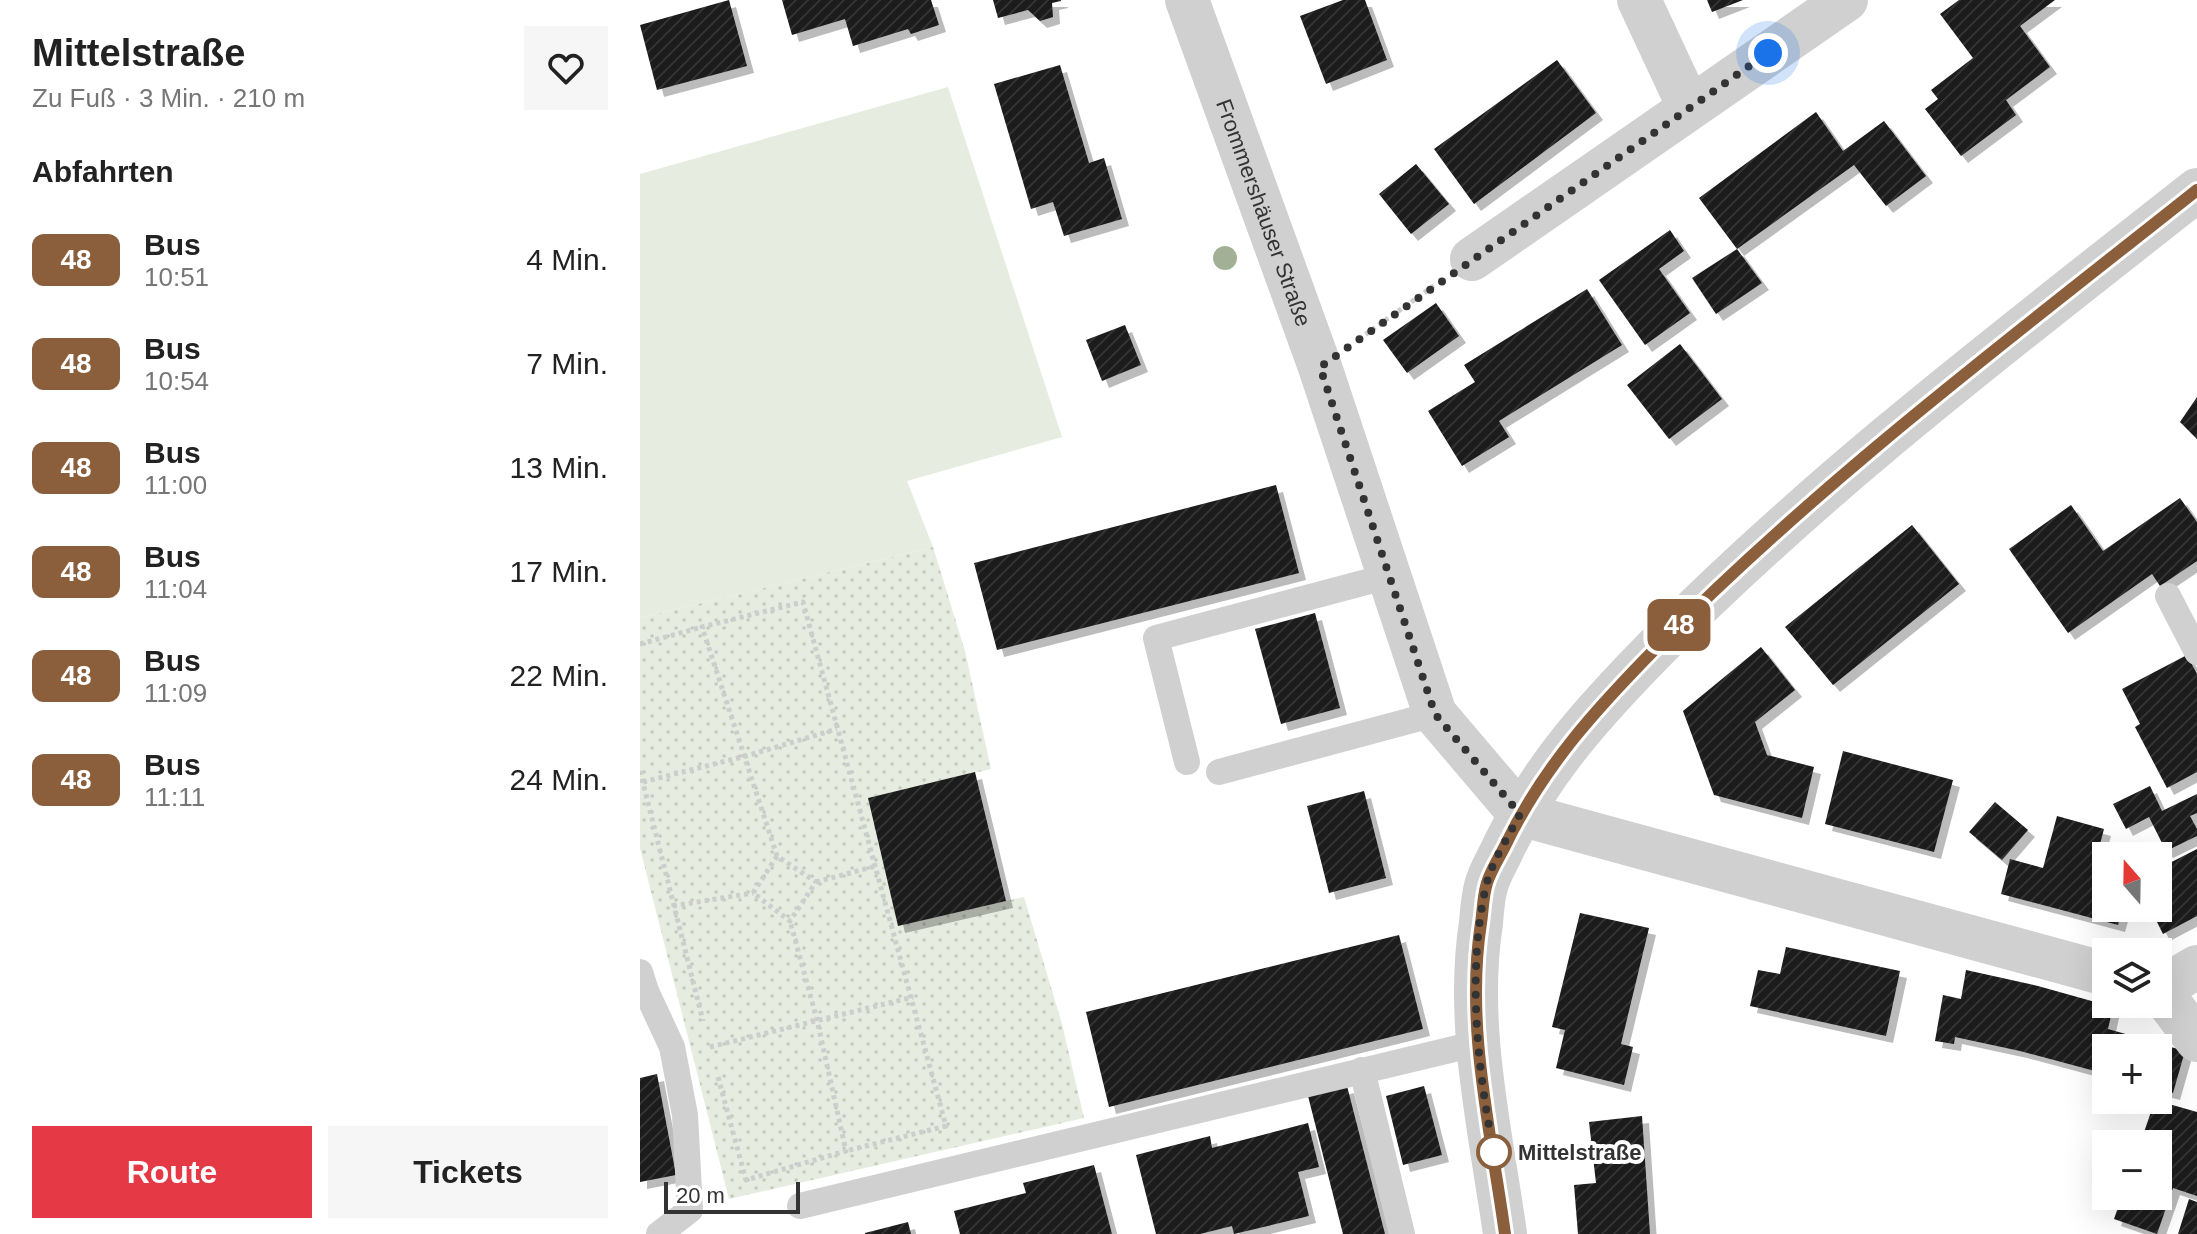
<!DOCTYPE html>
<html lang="de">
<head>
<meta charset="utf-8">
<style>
	:root { --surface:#fff; --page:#f6f6f6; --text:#222; --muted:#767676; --accent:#e63946 }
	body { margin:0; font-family:Helvetica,sans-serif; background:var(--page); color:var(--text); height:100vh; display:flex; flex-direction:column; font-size:30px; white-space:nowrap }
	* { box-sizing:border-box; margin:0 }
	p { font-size:26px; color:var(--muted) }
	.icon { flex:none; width:44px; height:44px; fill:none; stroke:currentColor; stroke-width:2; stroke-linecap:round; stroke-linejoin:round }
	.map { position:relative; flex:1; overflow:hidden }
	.panel { display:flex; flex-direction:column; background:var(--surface); width:640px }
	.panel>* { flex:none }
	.badge { padding:0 16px; border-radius:12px; font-size:28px; line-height:52px }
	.needle { width:52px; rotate:340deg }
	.fabs { position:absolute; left:1452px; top:842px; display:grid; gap:16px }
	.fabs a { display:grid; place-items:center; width:80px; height:80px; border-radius:0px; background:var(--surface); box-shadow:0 8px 32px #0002; font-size:40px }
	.scale { position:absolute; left:24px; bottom:20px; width:136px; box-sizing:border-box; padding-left:8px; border:4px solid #333; border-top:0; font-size:22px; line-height:28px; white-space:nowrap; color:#333; -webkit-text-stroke:6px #fff; paint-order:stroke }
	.you { position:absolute; width:40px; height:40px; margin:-20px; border:6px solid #fff; border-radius:50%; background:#1a73e8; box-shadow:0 0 0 12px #1a73e833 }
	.map>.badge { position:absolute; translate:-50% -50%; box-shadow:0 0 0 4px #fff }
	h2 { padding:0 32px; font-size:30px; line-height:72px }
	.round { display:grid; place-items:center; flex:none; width:84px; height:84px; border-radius:0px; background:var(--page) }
	.head { display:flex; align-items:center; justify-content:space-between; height:136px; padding:0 32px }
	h1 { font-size:38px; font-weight:700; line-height:60px }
	.cta { display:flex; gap:16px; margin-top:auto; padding:16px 32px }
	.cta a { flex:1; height:92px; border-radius:0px; background:var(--accent); color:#fff; font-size:32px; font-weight:700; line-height:92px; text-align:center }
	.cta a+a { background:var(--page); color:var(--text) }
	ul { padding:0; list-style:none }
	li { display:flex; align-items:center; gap:24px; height:104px; padding:0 32px }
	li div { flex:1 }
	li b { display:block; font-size:30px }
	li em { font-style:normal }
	li .badge { min-width:88px; font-weight:700; text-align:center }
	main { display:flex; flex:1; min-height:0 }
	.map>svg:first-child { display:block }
	.grass { fill:#e6ecdf }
	.garden { fill:url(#garden-dots) }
	.building { fill:url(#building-hatch); filter:url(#shadow) }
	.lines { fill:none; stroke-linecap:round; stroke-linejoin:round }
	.path { stroke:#cdcdcd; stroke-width:5; stroke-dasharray:4 4; stroke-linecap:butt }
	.service { stroke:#d0d0d0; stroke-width:26 }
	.minor { stroke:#d0d0d0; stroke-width:44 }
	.tertiary { stroke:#d0d0d0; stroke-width:44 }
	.tree { fill:#a2b095 }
	.line-casing { stroke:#fff; stroke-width:18 }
	.line { stroke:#8b5e3c; stroke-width:12 }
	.walk { stroke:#333; stroke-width:8; stroke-dasharray:0 14.4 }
	.stop-dot { fill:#fff; stroke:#8b5e3c; stroke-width:4 }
	.labels { text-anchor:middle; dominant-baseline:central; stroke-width:8; stroke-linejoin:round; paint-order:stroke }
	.street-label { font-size:22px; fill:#333; stroke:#fff }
	.stop-label { font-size:22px; font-weight:bold; fill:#333; stroke:#fff; text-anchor:start }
</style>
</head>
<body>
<main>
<section class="panel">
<div class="head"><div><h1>Mittelstraße</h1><p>Zu Fuß · 3 Min. · 210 m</p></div><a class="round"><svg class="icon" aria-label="heart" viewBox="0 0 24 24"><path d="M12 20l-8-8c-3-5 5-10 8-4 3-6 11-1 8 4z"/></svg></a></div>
<h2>Abfahrten</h2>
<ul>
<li><span class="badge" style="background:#8b5e3c;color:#fff">48</span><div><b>Bus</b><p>10:51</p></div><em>4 Min.</em></li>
<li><span class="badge" style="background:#8b5e3c;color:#fff">48</span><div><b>Bus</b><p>10:54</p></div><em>7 Min.</em></li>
<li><span class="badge" style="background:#8b5e3c;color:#fff">48</span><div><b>Bus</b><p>11:00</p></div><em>13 Min.</em></li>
<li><span class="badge" style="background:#8b5e3c;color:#fff">48</span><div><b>Bus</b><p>11:04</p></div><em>17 Min.</em></li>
<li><span class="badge" style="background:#8b5e3c;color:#fff">48</span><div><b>Bus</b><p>11:09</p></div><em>22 Min.</em></li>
<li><span class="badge" style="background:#8b5e3c;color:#fff">48</span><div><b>Bus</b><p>11:11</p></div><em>24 Min.</em></li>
</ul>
<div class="cta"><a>Route</a><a>Tickets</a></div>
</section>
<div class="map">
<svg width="1557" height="1234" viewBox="0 0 1557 1234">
	<defs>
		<pattern id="garden-dots" width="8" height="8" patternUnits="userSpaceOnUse" patternTransform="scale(2)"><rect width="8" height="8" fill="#e6ecdf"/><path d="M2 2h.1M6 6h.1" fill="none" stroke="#c6cbc0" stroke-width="1.8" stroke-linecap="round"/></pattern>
		<pattern id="building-hatch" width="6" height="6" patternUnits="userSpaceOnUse" patternTransform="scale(2)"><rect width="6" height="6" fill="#1a1a1a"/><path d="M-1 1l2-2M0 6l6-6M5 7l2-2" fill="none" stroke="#333"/></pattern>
		<filter id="shadow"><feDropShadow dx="7" dy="7" stdDeviation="0" flood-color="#0004"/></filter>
	</defs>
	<rect width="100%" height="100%" fill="#fff"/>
	<path class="grass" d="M308 87 422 437 267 481 293 547 0 618V174Z"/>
	<path class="garden" d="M293 547 325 651 351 769 228 798 258 925 384 897 422 1024 444 1118 89 1199 0 848V618Z"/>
	<path class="building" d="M89 0 107 66 17 90 0 25Z
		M142 0H291L299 25 271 34 268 29 213 46 205 19 152 35Z
		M353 0H421V1L412 3 413 17 400 21 388 10 358 18Z
		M703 0H725L747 60 686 84 660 16Z
		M1067 0H1103L1072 12Z
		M1319 0H1415L1380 26 1410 67 1366 100 1376 115 1321 156 1285 109 1298 99 1291 90 1333 58 1300 14Z
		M917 60 956 113 834 204 794 149Z
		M420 65 449 163 464 158 482 219 424 236 413 202 391 209 354 84Z
		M1176 112 1203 151 1244 121 1286 176 1246 206 1214 165 1097 249 1059 198Z
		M776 164 809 204 771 234 739 194Z
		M1030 230 1044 251 1019 269 1050 313 1005 345 959 280Z
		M1097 249 1122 283 1076 314 1052 278Z
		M947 289 982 345 859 421 869 437 822 466 788 411 835 382 824 365Z
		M796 303 819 336 767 373 743 340Z
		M485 325 501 365 462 381 446 340Z
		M1040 344 1082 399 1029 439 987 385Z
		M1557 397V439L1540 422Z
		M636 485 659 573 357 650 334 563Z
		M1540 498 1557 522V561L1520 586 1512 574 1428 633 1369 549 1431 505 1463 551Z
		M1272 525 1319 584 1193 685 1145 627Z
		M675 613 700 708 641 724 615 629Z
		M1121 647 1155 690 1115 722 1127 755 1174 767 1162 818 1074 795 1043 711Z
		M1547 655 1557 674V772L1527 788 1495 727 1500 724 1482 689Z
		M1203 751 1313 780 1294 852 1185 824Z
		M335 772 366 901 258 926 228 798Z
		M1510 786 1522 811 1557 794V813L1550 816 1557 829V836L1526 851 1509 817 1486 829 1473 804Z
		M724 791 746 878 689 893 667 806Z
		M1355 802 1388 830 1362 860 1329 832Z
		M1417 816 1464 829 1460 844 1497 853V856H1466V908H1483L1478 925 1361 894 1370 859 1403 868Z
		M1557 849V916L1523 934 1510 908H1518V869Z
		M940 913 1009 928 981 1044 993 1047 984 1085 916 1068 925 1030 912 1027Z
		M759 935 783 1029 469 1107 446 1012Z
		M1146 947 1260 971 1246 1036 1110 1006 1118 970 1140 974Z
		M1326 970 1398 986 1473 1007 1468 1029 1545 1051 1533 1093 1518 1089V1048H1466V1074L1380 1051 1315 1037 1314 1044 1295 1041 1303 995 1321 999Z
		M17 1074 36 1175 0 1182V1078Z
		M707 1086 745 1234H703L668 1096Z
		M784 1086 802 1155 763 1165 746 1096Z
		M1515 1100 1557 1112V1196L1533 1188 1517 1234 1474 1219 1482 1196H1518V1144H1500Z
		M1002 1116 1010 1234H938L934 1185 956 1183 949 1122Z
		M668 1123 679 1167 658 1172 669 1216 594 1234 592 1226 560 1234H516L496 1155 570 1136 572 1148Z
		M454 1165 472 1234H320L314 1211 386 1193 383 1183Z
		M1549 1199 1557 1202V1234H1538Z
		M268 1222 271 1234H225V1233Z"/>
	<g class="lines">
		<path class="path" d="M719 339 795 285
			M0 644 62 627
			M0 771 63 1021
			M3 782 106 756 197 729
			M137 856 113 893 150 921 176 882 137 856 62 627 163 602 306 1126 206 1151
			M176 882 236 866
			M33 906 113 893
			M70 1047 273 997
			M78 1077 106 1180 206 1151 177 1020 150 921"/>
		<path class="service" d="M1528 596 1557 652
			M547 762 516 638 749 576
			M579 772 795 714
			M0 972 6 991 32 1047 45 1115 50 1210 19 1234
			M722 1070 762 1234
			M160 1206 839 1043"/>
		<g class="minor">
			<path id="s1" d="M547 0 680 367 795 714 880 814 1466 974"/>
			<path d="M999 0 1049 107"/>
			<path d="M832 259 1206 0"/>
			<path d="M1518 988 1557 1040"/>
			<path d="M1520 989 1557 967"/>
		</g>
		<path class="tertiary" d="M865 1234C851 1133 825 1025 841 923 842 910 843 895 847 883 851 870 859 858 864 846 903 767 956 709 1017 647 1183 479 1372 336 1557 190"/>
	</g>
	<circle class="tree" cx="585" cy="258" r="12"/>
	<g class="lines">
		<g class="line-casing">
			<path id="line" d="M865 1234C851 1132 825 1025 841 923 843 910 843 895 847 883 851 870 859 858 865 846 903 767 956 709 1017 647 1183 479 1372 337 1557 190"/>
		</g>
		<use href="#line" class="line"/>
		<path class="walk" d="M854 1152C837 1069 827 969 846 886 852 861 869 836 880 814L795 714 680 367 1128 53"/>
	</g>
	<circle class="stop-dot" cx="854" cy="1152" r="16"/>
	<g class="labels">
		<g class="street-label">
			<text stroke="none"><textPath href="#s1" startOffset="226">Frommershäuser Straße</textPath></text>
		</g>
		<g class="stop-label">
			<text x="878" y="1152">Mittelstraße</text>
		</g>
	</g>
</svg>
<div class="fabs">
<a><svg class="needle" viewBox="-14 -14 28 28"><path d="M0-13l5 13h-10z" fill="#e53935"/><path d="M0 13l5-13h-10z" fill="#767676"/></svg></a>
<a><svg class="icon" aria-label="layers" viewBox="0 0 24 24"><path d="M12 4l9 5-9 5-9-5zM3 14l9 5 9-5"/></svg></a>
<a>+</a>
<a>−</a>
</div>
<div class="scale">20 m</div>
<div class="you" style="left:1128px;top:53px"></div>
<b class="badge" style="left:1039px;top:625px;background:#8b5e3c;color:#fff">48</b>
</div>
</main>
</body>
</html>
